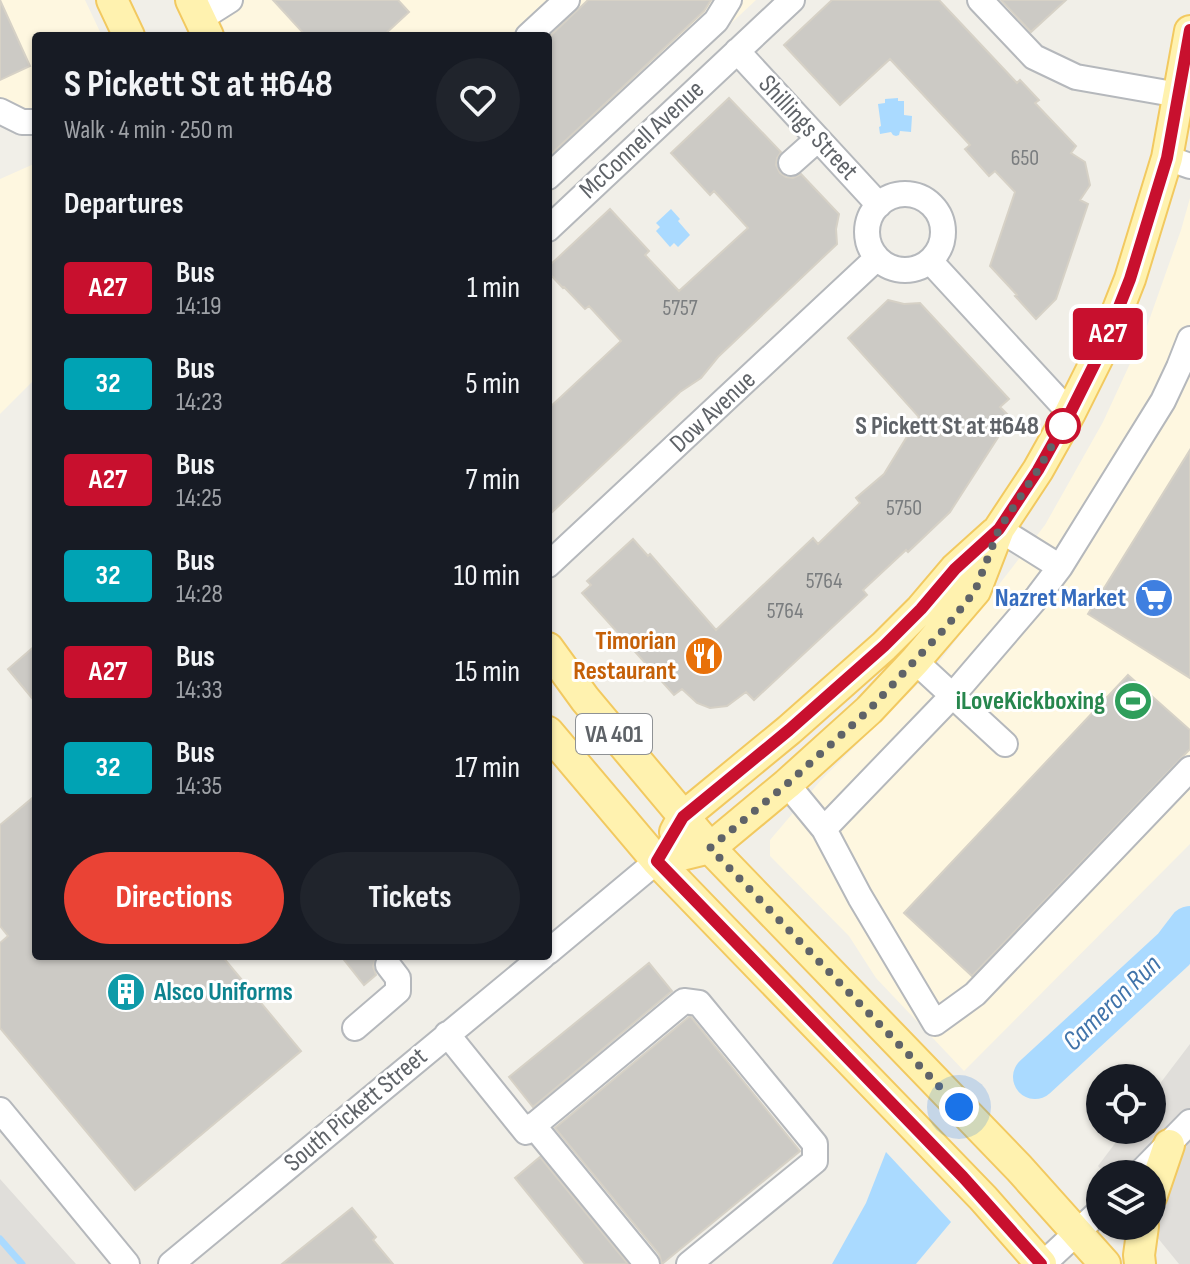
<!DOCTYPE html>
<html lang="en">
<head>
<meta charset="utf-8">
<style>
	:root { --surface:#171b24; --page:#20242c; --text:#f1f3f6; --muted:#9ea1a6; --accent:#ea4335 }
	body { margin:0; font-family:"Sofia Sans Condensed",sans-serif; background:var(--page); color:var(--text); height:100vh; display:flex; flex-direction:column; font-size:30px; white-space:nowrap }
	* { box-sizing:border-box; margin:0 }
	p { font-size:26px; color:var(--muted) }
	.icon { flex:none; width:44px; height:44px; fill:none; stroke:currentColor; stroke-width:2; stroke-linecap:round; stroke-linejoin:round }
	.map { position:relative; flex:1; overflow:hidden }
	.sheet { position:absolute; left:32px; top:32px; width:520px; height:928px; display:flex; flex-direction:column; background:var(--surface); border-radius:8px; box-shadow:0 2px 6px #0004 }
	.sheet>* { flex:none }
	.badge { padding:0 16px; border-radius:6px; font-size:28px; line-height:52px }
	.tools { position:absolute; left:1086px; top:1064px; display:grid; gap:16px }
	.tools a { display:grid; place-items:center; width:80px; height:80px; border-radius:50%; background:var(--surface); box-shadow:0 2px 6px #0004; font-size:40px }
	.you { position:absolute; width:40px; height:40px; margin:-20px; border:6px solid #fff; border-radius:50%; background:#1a73e8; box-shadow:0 0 0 12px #1a73e833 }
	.map>.badge { position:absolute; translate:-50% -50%; box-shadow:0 0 0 4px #fff }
	h2 { padding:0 32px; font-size:30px; line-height:72px }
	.round { display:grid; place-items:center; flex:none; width:84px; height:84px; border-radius:42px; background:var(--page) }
	.summary { display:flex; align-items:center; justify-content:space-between; height:136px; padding:0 32px }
	h1 { font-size:38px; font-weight:700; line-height:60px }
	.button { display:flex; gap:16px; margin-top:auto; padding:16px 32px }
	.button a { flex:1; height:92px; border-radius:48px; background:var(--accent); color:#fff; font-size:32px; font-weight:700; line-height:92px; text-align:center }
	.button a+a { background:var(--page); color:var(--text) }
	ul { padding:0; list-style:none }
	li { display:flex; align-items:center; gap:24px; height:96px; padding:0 32px }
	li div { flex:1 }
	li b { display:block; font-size:30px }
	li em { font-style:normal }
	li .badge { min-width:88px; font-weight:700; text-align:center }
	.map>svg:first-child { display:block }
	.commercial { fill:#fef7e0 }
	.industrial { fill:#e0deda }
	.water { fill:#aadaff }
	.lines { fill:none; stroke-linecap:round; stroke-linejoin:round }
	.stream { stroke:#aadaff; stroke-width:7 }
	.river { stroke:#aadaff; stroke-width:44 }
	.building { fill:#cccac5; stroke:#d6d1c6; stroke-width:2 }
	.minor-casing { stroke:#b5b8bc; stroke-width:28 }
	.major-casing { stroke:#f2c960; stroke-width:34 }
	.minor { stroke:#fff; stroke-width:24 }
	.major { stroke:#fff2af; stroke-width:30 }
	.line-casing { stroke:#fff; stroke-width:18 }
	.line { stroke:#c8102e; stroke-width:12 }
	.walk { stroke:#5f6368; stroke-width:8; stroke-dasharray:0 14.4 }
	.stop-dot { fill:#fff; stroke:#c8102e; stroke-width:4 }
	.labels { text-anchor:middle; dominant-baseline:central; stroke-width:6; stroke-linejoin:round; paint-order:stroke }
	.number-label { font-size:22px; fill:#7a7d7f }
	.shield { fill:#fff; stroke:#8f9295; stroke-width:2 }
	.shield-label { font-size:24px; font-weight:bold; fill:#5f6368 }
	.street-label { font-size:26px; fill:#5f6368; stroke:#fff }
	.stop-label { font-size:26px; font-weight:bold; fill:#5f6368; stroke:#fff; text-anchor:end }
	.shop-label { font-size:26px; font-weight:bold; fill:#366cbe; stroke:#fff; text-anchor:end }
	.food-label { font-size:26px; font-weight:bold; fill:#c56008; stroke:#fff; text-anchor:end }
	.leisure-label { font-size:26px; font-weight:bold; fill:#27864d; stroke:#fff; text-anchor:end }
	.culture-label { font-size:26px; font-weight:bold; fill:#0d838f; stroke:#fff; text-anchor:start }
	.water-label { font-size:28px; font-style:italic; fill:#4174aa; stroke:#fff }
</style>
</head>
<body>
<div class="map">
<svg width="1190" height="1264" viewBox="0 0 1190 1264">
	<rect width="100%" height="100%" fill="#f1efe8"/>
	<path class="commercial" d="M0 0H85L102 36H36V128L22 135 0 125Z
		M211 0H756L548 195V36H227Z
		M36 163V378L0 414V179Z
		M1190 198V844L964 1071 876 978 849 936 770 856V840L821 780 936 666 1045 525 1103 422 1146 329 1181 230Z"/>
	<path class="industrial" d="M1190 1044V1264H1179L1148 1226H1152V1174H1105L1098 1166 1125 1130H1152V1094Z
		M0 1179 76 1264H0Z"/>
	<path class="water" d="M898 98V101H904V115L912 116 911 132 900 131 899 135 896 136 893 135 891 132 880 134 879 127 881 126 878 104 885 103V99Z
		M671 209 680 219 678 221 690 235 678 247 674 243 670 247 656 231 660 227 656 223Z
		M886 1152 951 1222 916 1264H832L866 1203Z"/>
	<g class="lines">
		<path class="stream" d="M0 1239 22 1264"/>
		<path class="river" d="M1035 1077 1174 949 1190 928"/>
	</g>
	<path class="building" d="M0 0 30 66 0 80Z
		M273 0H398L409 12 383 36H306Z
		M588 0H711L704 11 548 157V38Z
		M832 0H939L1017 83 1020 80 1039 100 1035 103 1076 146 1071 153 1085 162 1090 185 1080 200 1088 204 1056 299 1036 319 1015 296 1017 295 990 266 1015 192 995 171 989 176 965 149 970 145 890 59 840 105 784 45Z
		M1001 0H1066L1031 32Z
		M729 98 781 152 777 158 776 165 780 173 786 177 793 178 801 174 839 214 836 229 837 244 718 357 701 378 680 392 548 516V409L621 341 589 306 585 309 564 287 563 288 548 272V267L610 209 649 251 645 255 679 291 748 228 714 191 710 195 671 153Z
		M888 300 904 304 920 303 1009 399 1000 407 1007 414 998 421 1004 428 950 512 908 552 906 550 863 590 867 595 754 700 746 692 727 706 710 708 697 703 682 689 674 695 582 593 591 585 587 581 633 539 648 556 650 554 716 630 813 538 818 544 860 503 856 498 884 474 919 417 848 338Z
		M1190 450V678L1088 614Z
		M36 645V703L8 669Z
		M1128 675 1190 730V749L972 976 904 913Z
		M36 795V956H222L301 1051 135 1190 0 1028V943L8 936 0 926V825Z
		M341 956H377L373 966 376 975 364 985Z
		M649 963 672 991 533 1107 509 1077Z
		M689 1017H691L800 1151 662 1264 659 1254 555 1128Z
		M540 1157 628 1264H585L515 1178Z
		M352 1208 376 1237 373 1240 393 1264H282Z"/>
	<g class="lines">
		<g class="minor-casing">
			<path id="minor" d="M980 0 1034 57 1076 77 1179 95
				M200 19 230 0
				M528 36 567 0
				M737 51 879 205
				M0 111 22 122H36
				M1167 158 1190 166
				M791 163 818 139
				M548 177 716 21 729 0
				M867 232a38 38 0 1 1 76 0a38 38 0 1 1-76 0Z
				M548 229 792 0
				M930 261 1070 413
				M1190 339 1179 367 1163 401 1060 567 1038 596 953 695 824 829 860 897 935 1023 975 994 1190 769
				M999 529 1060 567
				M548 565 877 258
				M915 661 1005 744
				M787 784 824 829
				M548 952 657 861
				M355 1028 398 991V978L388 965
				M447 1034 526 1132 684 1001 699 1003 815 1144V1161L689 1264
				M0 1110 127 1264
				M533 1125 647 1264
				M1139 1174 1190 1122
				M171 1264 543 956
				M1043 1264 1100 1211"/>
		</g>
		<g class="major-casing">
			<path id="major" d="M112 0 129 36
				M191 0 208 36
				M548 648 585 699 710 848 1019 1168 1105 1264
				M548 732 657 861 983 1198 1041 1264
				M675 832 683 817 789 730 884 646 921 609 955 569 995 533
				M657 861 710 848 787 784 869 710 915 661 975 591 999 529 1038 470 1070 413 1104 345 1130 279 1167 158 1190 31
				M1152 1195 1169 1145
				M1140 1264 1139 1255 1143 1226"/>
		</g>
		<use href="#minor" class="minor"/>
		<use href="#major" class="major"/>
	</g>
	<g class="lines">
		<g class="line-casing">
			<path id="line" d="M1041 1264 963 1177 657 861 683 817 789 730 884 646 921 609 955 569 999 529 1038 470 1070 413 1104 345 1130 279 1167 158 1190 30"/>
		</g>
		<use href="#line" class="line"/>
		<path class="walk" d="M959 1107 710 848 787 784 869 710 947 626 975 591 999 529 1038 470 1063 426"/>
	</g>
	<defs>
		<g id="supermarket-disc" transform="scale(2)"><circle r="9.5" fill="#3f7fe0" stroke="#fff"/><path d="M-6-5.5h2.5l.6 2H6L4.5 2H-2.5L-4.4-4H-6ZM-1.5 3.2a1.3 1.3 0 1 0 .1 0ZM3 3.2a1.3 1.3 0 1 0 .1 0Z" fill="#fff"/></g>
		<g id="restaurant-disc" transform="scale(2)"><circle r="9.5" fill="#e8710a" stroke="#fff"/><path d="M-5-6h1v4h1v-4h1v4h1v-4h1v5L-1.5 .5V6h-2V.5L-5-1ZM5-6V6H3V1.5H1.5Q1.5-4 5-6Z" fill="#fff"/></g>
		<g id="stadium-disc" transform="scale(2)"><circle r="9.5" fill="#2e9e5b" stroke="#fff"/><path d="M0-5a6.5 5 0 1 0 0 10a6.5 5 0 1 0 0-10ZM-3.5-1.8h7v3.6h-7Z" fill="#fff"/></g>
		<g id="building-disc" transform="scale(2)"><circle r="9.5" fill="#0f9aa8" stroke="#fff"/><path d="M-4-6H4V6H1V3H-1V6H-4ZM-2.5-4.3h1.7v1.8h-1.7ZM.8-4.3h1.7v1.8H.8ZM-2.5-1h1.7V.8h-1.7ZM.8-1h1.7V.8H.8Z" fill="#fff"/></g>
	</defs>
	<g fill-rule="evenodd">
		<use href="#supermarket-disc" x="1154" y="598"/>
		<use href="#restaurant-disc" x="704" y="656"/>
		<use href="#stadium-disc" x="1133" y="701"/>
		<use href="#building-disc" x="126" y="992"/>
	</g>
	<circle class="stop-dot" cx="1063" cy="426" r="16"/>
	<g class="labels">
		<g class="number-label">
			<text x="1025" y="158">650</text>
			<text x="680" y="308">5757</text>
			<text x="904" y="508">5750</text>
			<text x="824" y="581">5764</text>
			<text x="785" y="611">5764</text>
		</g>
		<rect class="shield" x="576" y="714" width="76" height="40" rx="6"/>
		<g class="shield-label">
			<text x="614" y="734">VA 401</text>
		</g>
		<g class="street-label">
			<text transform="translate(808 128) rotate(47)">Shillings Street</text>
			<text transform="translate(642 140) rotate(-43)">McConnell Avenue</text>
			<text transform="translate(713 412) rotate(-43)">Dow Avenue</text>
			<text transform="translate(356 1110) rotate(-40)">South Pickett Street</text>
		</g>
		<g class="stop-label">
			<text x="1039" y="426">S Pickett St at #648</text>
		</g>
		<g class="shop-label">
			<text x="1126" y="598">Nazret Market</text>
		</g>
		<g class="food-label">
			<text x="676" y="641">Timorian<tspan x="676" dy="30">Restaurant</tspan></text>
		</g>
		<g class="leisure-label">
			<text x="1105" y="701">iLoveKickboxing</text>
		</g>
		<g class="culture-label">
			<text x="154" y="992">Alsco Uniforms</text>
		</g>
		<g class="water-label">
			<text transform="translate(1112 1003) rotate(-44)">Cameron Run</text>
		</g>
	</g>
</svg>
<div class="tools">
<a><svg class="icon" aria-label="locate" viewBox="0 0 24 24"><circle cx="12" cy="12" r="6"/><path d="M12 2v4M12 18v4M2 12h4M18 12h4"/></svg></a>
<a><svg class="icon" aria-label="layers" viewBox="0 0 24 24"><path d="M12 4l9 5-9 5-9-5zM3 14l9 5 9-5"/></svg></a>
</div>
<div class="you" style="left:959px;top:1107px"></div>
<b class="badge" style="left:1108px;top:334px;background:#c8102e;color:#fff">A27</b>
<section class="sheet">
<div class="summary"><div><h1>S Pickett St at #648</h1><p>Walk · 4 min · 250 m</p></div><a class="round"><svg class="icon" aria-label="heart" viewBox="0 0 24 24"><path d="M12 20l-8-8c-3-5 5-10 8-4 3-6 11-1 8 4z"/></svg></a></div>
<h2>Departures</h2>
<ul>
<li><span class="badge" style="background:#c8102e;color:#fff">A27</span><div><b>Bus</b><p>14:19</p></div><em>1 min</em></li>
<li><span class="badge" style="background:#00a3b4;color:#fff">32</span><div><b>Bus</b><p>14:23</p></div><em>5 min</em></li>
<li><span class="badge" style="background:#c8102e;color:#fff">A27</span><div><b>Bus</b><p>14:25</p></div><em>7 min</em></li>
<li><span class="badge" style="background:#00a3b4;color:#fff">32</span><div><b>Bus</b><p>14:28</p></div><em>10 min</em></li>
<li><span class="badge" style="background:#c8102e;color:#fff">A27</span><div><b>Bus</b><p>14:33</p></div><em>15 min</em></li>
<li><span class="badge" style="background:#00a3b4;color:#fff">32</span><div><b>Bus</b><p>14:35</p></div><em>17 min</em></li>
</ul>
<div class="button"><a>Directions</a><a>Tickets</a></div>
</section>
</div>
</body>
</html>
